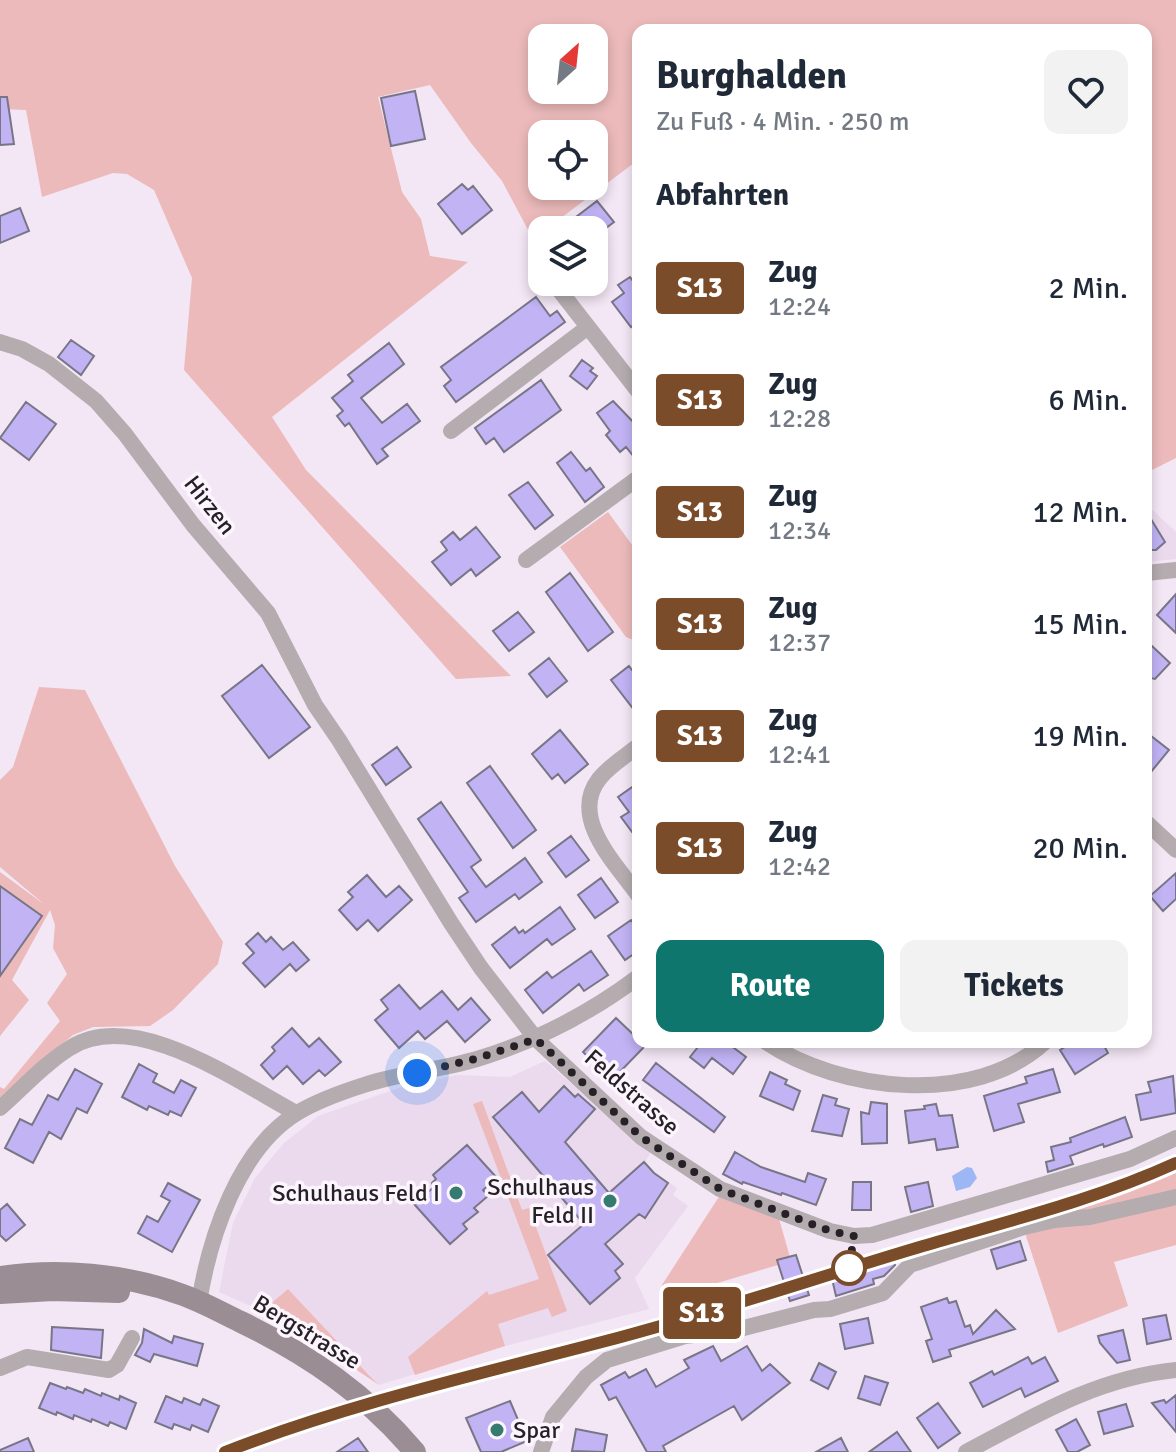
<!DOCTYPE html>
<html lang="de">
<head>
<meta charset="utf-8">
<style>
	:root { --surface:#fff; --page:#f2f2f3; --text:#1f2937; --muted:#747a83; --accent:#0f766e }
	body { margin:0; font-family:Signika,sans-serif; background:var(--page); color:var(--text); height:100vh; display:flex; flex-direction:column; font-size:30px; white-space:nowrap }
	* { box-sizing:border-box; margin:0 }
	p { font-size:26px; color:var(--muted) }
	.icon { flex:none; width:44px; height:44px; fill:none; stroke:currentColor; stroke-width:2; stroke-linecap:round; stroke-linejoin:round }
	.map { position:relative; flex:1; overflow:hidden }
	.sheet { position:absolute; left:632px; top:24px; width:520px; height:1024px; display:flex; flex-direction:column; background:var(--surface); border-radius:16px; box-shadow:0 4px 12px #0003 }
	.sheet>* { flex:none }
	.badge { padding:0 16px; border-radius:6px; font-size:28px; line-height:52px }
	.needle { width:52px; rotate:27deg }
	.buttons { position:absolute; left:528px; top:24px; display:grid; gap:16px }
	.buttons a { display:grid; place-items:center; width:80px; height:80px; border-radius:16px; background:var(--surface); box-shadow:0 4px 12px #0003; font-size:40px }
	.you { position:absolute; width:40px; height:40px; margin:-20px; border:6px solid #fff; border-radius:50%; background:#1a73e8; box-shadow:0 0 0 12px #1a73e833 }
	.map>.badge { position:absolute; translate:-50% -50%; box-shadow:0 0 0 4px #fff }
	h2 { padding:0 24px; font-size:30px; line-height:72px }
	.round { display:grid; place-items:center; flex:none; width:84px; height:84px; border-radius:16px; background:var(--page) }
	.summary { display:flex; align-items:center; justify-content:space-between; height:136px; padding:0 24px }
	h1 { font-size:38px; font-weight:700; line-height:60px }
	.primary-button { display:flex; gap:16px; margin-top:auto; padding:16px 24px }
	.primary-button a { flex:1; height:92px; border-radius:16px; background:var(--accent); color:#fff; font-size:32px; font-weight:700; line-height:92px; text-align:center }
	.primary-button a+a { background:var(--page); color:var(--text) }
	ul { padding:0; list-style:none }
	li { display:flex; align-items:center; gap:24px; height:112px; padding:0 24px }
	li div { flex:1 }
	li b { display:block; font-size:30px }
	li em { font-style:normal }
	li .badge { min-width:88px; font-weight:700; text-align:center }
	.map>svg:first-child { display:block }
	.built { fill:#ebd9ee }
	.green { fill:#ecbaba; fill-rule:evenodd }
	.water { fill:#9db7f4 }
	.building { fill:#c1b3f4; stroke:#787686; stroke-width:2 }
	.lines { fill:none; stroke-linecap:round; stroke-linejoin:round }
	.street { stroke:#b4acaf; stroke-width:16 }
	.secondary { stroke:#9a8d93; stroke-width:22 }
	.rail { stroke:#4d474f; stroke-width:4; stroke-dasharray:10 10; stroke-linecap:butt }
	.line-casing { stroke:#fff; stroke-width:18 }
	.line { stroke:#7a4c29; stroke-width:12 }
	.walk { stroke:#262127; stroke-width:8; stroke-dasharray:0 14.4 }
	.poi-dot { fill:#357b70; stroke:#fdf5fe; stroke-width:3 }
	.stop-dot { fill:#fff; stroke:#7a4c29; stroke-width:4 }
	.labels { text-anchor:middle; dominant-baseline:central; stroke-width:7; stroke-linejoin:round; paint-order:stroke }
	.street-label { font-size:24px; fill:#262127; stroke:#fdf5fe }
	.poi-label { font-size:24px; fill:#262127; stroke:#fdf5fe; text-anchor:end }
</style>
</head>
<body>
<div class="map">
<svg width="1176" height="1452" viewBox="0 0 1176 1452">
	<rect width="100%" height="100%" fill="#f3e6f5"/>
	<path class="built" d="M1146 504 1176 532V559L1146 562Z
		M545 1061 651 1152 645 1162 654 1172 677 1188 673 1195 688 1206 635 1278 649 1309 505 1346 379 1385 288 1289 262 1311 219 1292 233 1223 255 1178 284 1143 318 1116 402 1087 457 1075 510 1077Z"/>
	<path class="green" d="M0 0H1176V458L1146 473V30H638V160L533 239 502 181 471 143 430 85 378 97 402 192 421 219 430 256 468 262 272 417 306 470 511 676 456 679 184 370 192 278 154 190 127 174 113 173 42 197 26 110 0 109ZM542 38H594V90H542ZM542 134H594V186H542Z
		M608 512 638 553V642L626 637 560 547Z
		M39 687 85 690 175 866 223 942 218 964 173 1010 150 1026 93 1027 73 1035 0 1097V1087L4 1089 60 1021 47 1003 67 974 53 948 55 925 50 910 12 980 29 1000 0 1036V872L45 905 0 867V780L13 767Z
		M482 1101 522 1210 529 1208 567 1311 552 1317 548 1308 498 1324 505 1346 415 1375 408 1357 487 1291 489 1295 539 1279 473 1104Z
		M1176 1169V1193L1069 1213 1061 1209 1128 1188Z
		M722 1192 778 1215 791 1261 664 1299 662 1285Z
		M1176 1200V1245L1114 1262 1128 1306 1058 1333 1025 1233Z
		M288 1289 368 1374 379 1385 288 1324 262 1311Z"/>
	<path class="water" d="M967 1167 972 1168 977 1178 970 1187 956 1191 952 1176Z"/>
	<path class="building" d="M415 91 425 139 391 146 381 98Z
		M0 97H7L14 144 0 145Z
		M462 184 468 190 473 186 492 210 462 234 438 204Z
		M597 201 614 222 594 237V230H559Z
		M20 208 29 231 0 243V216Z
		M630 277 638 288 635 291 638 297V322L631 327 612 302 624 293 618 285Z
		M536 297 550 316 557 311 565 322 456 402 444 386 451 380 441 367Z
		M71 340 94 356 81 375 58 357Z
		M389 343 404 364 361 398 382 423 407 404 420 421 382 449 388 456 377 464 349 423 345 426 337 416 343 411 332 398 353 381 348 375Z
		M582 360 593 368 590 371 597 376 587 389 570 376Z
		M541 380 561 410 504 452 494 438 486 444 475 428Z
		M613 401 638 427V462L626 447 620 452 606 435 610 431 597 413Z
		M26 402 56 424 29 460 0 438Z
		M571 452 586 471 590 468 604 487 585 502 557 463Z
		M528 482 553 515 535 529 509 495Z
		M1146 511 1165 542 1156 550H1146Z
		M476 527 500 557 476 576 471 569 451 585 432 562 447 550 441 542 453 532 460 540Z
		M570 573 613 632 588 651 546 592Z
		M1176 594V633L1157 615Z
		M518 612 534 632 509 651 493 631Z
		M1152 646 1170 663 1155 679 1146 677V653Z
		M549 658 567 681 547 697 529 674Z
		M262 665 310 727 269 758 222 696Z
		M629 666 638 678V715L611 680Z
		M560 730 588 764 565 783 558 774 552 779 532 754Z
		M1146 732 1169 750 1146 778Z
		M397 747 411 767 386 785 372 765Z
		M490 766 536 830 513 848 467 783Z
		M638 783V840L621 817 629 812 618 797Z
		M441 802 481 860 471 867 486 887 525 858 542 882 519 899 515 894 476 922 459 898 468 892 418 819Z
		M571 836 589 860 566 877 548 853Z
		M1176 873V899L1163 911 1150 896Z
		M367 875 386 897 399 886 412 900 378 931 368 920 357 930 339 910 353 897 348 892Z
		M601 878 618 902 595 918 578 895Z
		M0 886 42 916 0 976Z
		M560 907 575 929 552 945 547 939 510 968 492 945 515 927 519 933 523 930 525 933Z
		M631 920 638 929V951L625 960 608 936Z
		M258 933 266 942 271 937 283 950 293 942 309 960 296 971 290 964 265 987 243 963 254 953 246 944Z
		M591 951 608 975 584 991 579 984 543 1013 525 990 547 972 552 978Z
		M399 985 420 1009 442 991 458 1010 471 998 490 1020 465 1042 447 1021 425 1039 418 1031 399 1048 375 1020 388 1009 381 1000Z
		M616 1018 638 1039V1042L645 1046 612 1080 583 1052Z
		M292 1028 309 1047 319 1038 341 1062 325 1076 319 1070 303 1084 287 1066 273 1079 261 1065 275 1051 272 1047Z
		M702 1042H726L746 1057 733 1074 712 1058 704 1068 690 1057Z
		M1073 1042H1102L1108 1053 1075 1074 1060 1050Z
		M656 1063 725 1117 714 1132 643 1080Z
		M139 1064 157 1074 153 1082 174 1093 181 1080 196 1088 181 1116 170 1111 168 1115 149 1106 147 1110 122 1097Z
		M75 1069 102 1084 87 1113 77 1108 61 1139 49 1132 33 1163 5 1148 20 1119 32 1125 48 1095 58 1100Z
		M1053 1069 1060 1092 1018 1104 1024 1122 994 1131 984 1096 1027 1083 1025 1077Z
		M770 1072 787 1080 785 1084 800 1091 793 1110 760 1096Z
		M1173 1076 1176 1113 1141 1120 1136 1095 1151 1092 1148 1082Z
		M564 1086 575 1097 578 1094 595 1109 565 1142 609 1193 644 1162 654 1173 668 1183 645 1218 639 1214 605 1244 623 1264 615 1271 620 1278 590 1304 548 1255 584 1224 493 1117 522 1092 539 1112Z
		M823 1095 837 1099 835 1105 849 1109 842 1136 812 1131Z
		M871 1102 887 1104V1143L862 1144 861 1112 869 1114Z
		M936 1104 939 1116 952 1115 958 1147 937 1150 935 1139 909 1143 905 1111 925 1109 924 1106Z
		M1125 1117 1132 1137 1104 1147 1103 1144 1070 1156 1073 1164 1048 1172 1046 1162 1054 1160 1051 1147 1071 1142 1070 1138Z
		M467 1145 497 1178 483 1190 488 1196 474 1208 478 1212 463 1224 467 1229 450 1244 414 1204 434 1187 432 1183 436 1179 433 1175Z
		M735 1152 761 1167 805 1182 808 1173 826 1179 816 1205 782 1193 781 1195 743 1182 742 1184 723 1174Z
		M853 1182H871V1210H852Z
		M928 1182 933 1206 911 1212 905 1187Z
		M168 1183 200 1200 172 1252 138 1233 147 1216 158 1222 170 1201 161 1196Z
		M7 1204 25 1225 6 1241 0 1235V1210Z
		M1020 1241 1026 1260 997 1269 991 1250Z
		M796 1255 809 1295 790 1301 777 1260Z
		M893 1260 895 1265 884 1276 873 1279 874 1284 836 1296 832 1279Z
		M947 1298 949 1303 956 1301 965 1327 970 1325 973 1334 996 1310 1015 1329 949 1350 951 1356 933 1362 926 1341 932 1339 921 1307Z
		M1166 1315 1171 1339 1147 1344 1143 1319Z
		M868 1318 873 1343 845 1349 840 1324Z
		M52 1327 103 1330 101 1358 51 1350Z
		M144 1329 172 1343 174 1336 203 1344 197 1366 154 1354 150 1362 135 1355 142 1343Z
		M1123 1330 1130 1360 1117 1363 1100 1343 1098 1336Z
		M713 1346 721 1361 747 1346 762 1371 770 1364 790 1383 742 1420 734 1406 663 1446 666 1452H647L616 1397 609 1400 601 1385 625 1372 629 1378 646 1369 656 1387 689 1368 684 1360Z
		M1028 1357 1032 1364 1045 1357 1058 1381 1025 1397 1021 1388 983 1407 970 1383 992 1371 994 1375Z
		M819 1363 836 1372 828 1389 811 1380Z
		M865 1376 888 1383 880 1405 858 1398Z
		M50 1383 66 1389 67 1387 83 1393 85 1389 101 1396 102 1393 119 1400 120 1396 136 1403 126 1429 110 1422 108 1426 92 1419 91 1422 74 1415 73 1419 57 1412 56 1415 39 1408Z
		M1176 1395V1432L1152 1403 1164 1400 1166 1403Z
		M166 1396 182 1403 184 1398 200 1405 203 1399 219 1406 208 1432 192 1425 190 1430 174 1424 172 1429 155 1422Z
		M510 1401 527 1441 501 1452H481L466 1418Z
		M938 1403 960 1433 938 1448 917 1418Z
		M1126 1404 1133 1426 1104 1434 1098 1412Z
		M1076 1419 1090 1445 1077 1452H1068L1056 1430Z
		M576 1429 607 1435 604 1452 572 1451Z
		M897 1432 911 1452H869Z
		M28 1438 34 1452H0V1450Z
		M358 1438 368 1452H337Z
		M841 1438 848 1452H816Z"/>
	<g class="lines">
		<path class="street" d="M553 282 638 391
			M0 342 22 349 49 364 96 401 125 434 193 525 268 613 315 705 339 740 451 923 481 968 536 1039 641 1137 720 1189 830 1231 854 1236 872 1235 1130 1159 1176 1138
			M451 431 588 327
			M526 560 638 478
			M1146 573 1176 570
			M638 746C626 756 609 766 599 779 569 818 616 864 638 895
			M1146 822 1176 850
			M766 1042C840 1092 975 1107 1045 1042
			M0 1108C22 1089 45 1063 70 1048 134 1007 238 1082 296 1113
			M199 1303C209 1239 238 1149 297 1113 317 1101 342 1092 364 1085 400 1073 440 1070 477 1059 536 1041 589 1014 638 977
			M0 1368 27 1357 109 1370 117 1365 132 1338
			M541 1452 553 1417 586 1377 607 1360 685 1336 736 1330 814 1310 830 1309 883 1293 910 1265 1024 1227 1055 1220 1090 1217 1176 1197
			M966 1452C1034 1416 1097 1378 1176 1370"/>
		<path class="secondary" d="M0 1277C59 1268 124 1274 180 1294 201 1301 222 1313 241 1322 309 1355 366 1394 415 1452
			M0 1293 53 1290 119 1292"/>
		<path class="rail" d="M225 1452C353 1402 489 1372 621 1337 726 1309 830 1274 935 1243 1015 1218 1099 1198 1176 1163"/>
	</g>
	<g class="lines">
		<g class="line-casing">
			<path id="line" d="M225 1452C353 1402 489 1372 621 1337 722 1310 822 1276 923 1246 1008 1221 1095 1200 1176 1163"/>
		</g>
		<use href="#line" class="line"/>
		<path class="walk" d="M417 1073 475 1059 536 1039 641 1137 720 1189 830 1231 854 1236 849 1268"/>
	</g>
	<g class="poi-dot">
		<circle cx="456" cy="1193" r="8"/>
		<circle cx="610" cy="1201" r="8"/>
		<circle cx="497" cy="1430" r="8"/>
	</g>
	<circle class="stop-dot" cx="849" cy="1268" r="16"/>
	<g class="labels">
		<g class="street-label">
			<text transform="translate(210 505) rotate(52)">Hirzen</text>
			<text transform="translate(632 1092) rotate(41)">Feldstrasse</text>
			<text transform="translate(307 1332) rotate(31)">Bergstrasse</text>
		</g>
		<g class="poi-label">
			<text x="594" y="1187">Schulhaus<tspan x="594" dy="28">Feld II</tspan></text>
			<text x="440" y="1193">Schulhaus Feld I</text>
			<text x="513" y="1430" text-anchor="start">Spar</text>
		</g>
	</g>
</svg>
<div class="buttons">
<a><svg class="needle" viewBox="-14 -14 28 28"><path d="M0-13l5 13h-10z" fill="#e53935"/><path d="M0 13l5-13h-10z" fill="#747a83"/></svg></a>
<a><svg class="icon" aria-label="locate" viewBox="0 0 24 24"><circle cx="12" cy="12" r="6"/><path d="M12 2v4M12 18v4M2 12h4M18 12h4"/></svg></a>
<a><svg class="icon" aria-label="layers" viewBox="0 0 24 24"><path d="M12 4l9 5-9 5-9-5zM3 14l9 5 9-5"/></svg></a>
</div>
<div class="you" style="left:417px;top:1073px"></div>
<b class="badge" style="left:702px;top:1313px;background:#7a4c29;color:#fff">S13</b>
<section class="sheet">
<div class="summary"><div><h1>Burghalden</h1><p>Zu Fuß · 4 Min. · 250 m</p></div><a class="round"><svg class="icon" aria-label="heart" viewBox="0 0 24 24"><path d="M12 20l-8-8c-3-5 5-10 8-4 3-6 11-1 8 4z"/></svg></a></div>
<h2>Abfahrten</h2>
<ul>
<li><span class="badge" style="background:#7a4c29;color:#fff">S13</span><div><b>Zug</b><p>12:24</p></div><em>2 Min.</em></li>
<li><span class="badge" style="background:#7a4c29;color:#fff">S13</span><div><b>Zug</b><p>12:28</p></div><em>6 Min.</em></li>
<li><span class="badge" style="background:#7a4c29;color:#fff">S13</span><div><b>Zug</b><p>12:34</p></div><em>12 Min.</em></li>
<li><span class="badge" style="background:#7a4c29;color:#fff">S13</span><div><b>Zug</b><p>12:37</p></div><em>15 Min.</em></li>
<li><span class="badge" style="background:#7a4c29;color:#fff">S13</span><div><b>Zug</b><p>12:41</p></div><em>19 Min.</em></li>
<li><span class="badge" style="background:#7a4c29;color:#fff">S13</span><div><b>Zug</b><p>12:42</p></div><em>20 Min.</em></li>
</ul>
<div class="primary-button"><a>Route</a><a>Tickets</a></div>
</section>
</div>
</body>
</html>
